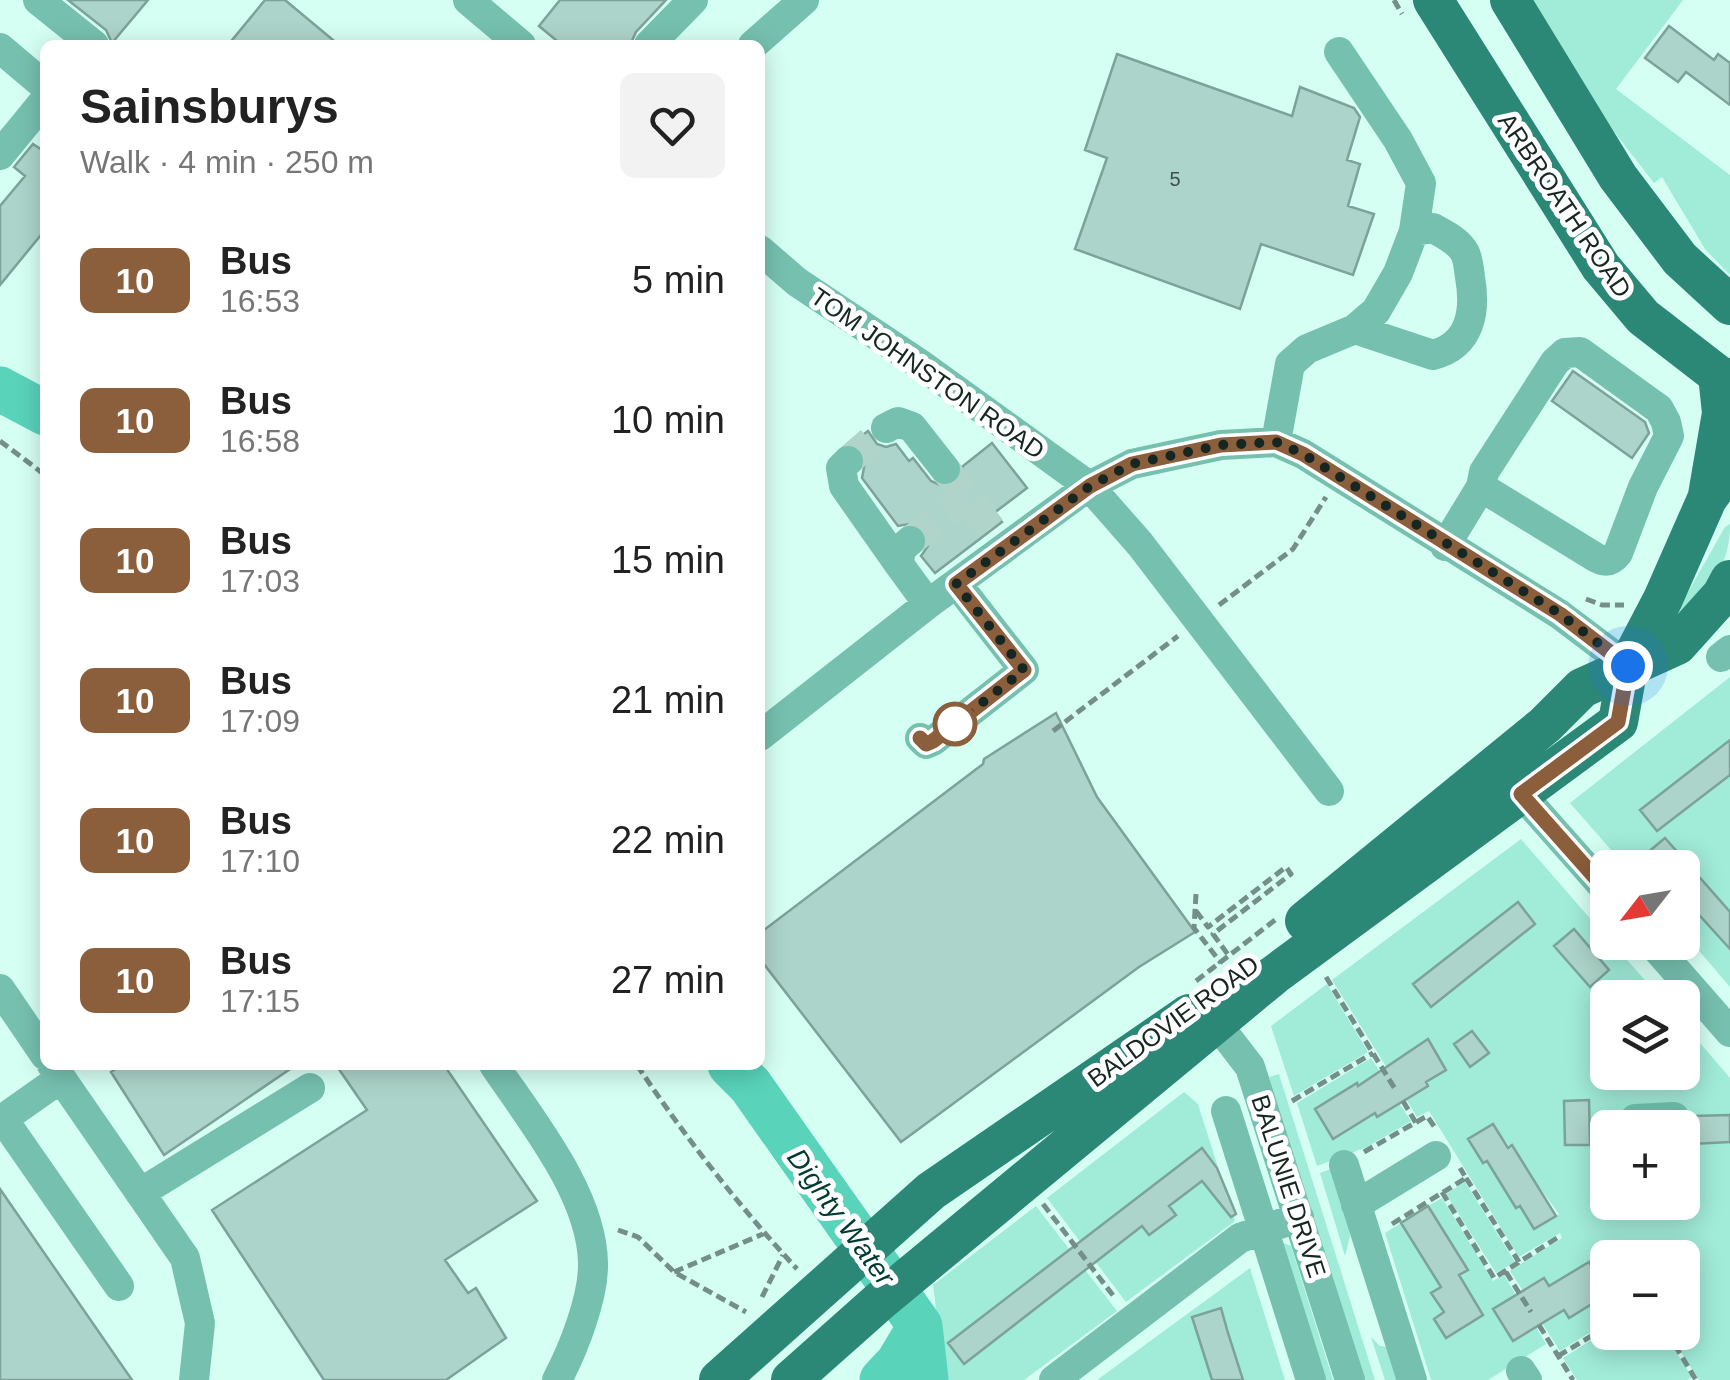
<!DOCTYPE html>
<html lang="en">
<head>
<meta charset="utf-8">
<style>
	:root { --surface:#fff; --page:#f2f2f2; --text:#222; --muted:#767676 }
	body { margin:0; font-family:Helvetica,sans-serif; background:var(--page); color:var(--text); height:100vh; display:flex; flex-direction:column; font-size:38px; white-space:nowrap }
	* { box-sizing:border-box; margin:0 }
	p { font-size:32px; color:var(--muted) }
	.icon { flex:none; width:55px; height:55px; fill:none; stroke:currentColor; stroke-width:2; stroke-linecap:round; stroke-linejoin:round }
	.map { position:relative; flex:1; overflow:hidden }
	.sheet { position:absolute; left:40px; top:40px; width:725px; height:1030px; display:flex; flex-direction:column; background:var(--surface); border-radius:15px; box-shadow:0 5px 25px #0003 }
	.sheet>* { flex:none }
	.badge { padding:0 20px; border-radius:15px; font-size:35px; line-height:65px }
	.needle { width:65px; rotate:239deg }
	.tools { position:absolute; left:1590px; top:850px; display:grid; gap:20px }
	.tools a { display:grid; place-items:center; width:110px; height:110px; border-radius:15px; background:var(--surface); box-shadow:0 5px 25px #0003; font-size:50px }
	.you { position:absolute; width:50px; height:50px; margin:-25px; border:8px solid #fff; border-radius:50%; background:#1a73e8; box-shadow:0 0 0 15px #1a73e833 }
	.map>.badge { position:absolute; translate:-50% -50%; box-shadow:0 0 0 5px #fff }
	.round { display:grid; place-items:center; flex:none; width:105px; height:105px; border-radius:15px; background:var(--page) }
	.headline { display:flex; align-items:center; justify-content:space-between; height:170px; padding:0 40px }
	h1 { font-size:48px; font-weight:700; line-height:75px }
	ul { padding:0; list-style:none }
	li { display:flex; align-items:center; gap:30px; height:140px; padding:0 40px }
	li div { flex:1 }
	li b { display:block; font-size:38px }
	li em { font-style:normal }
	li .badge { min-width:110px; font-weight:700; text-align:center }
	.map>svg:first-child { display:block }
	.green { fill:#a1ebd9; fill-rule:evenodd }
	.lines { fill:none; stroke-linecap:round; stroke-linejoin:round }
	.river { stroke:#59d3ba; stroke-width:45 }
	.building { fill:#add4ca; stroke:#7ca299; stroke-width:2.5 }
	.minor-tunnel { stroke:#b0d4ca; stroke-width:30; stroke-dasharray:30 15; stroke-linecap:butt }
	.path { stroke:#738f88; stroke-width:5; stroke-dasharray:10 5; stroke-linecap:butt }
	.minor { stroke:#76c0af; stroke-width:30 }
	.major { stroke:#2c8876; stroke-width:40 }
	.line-casing { stroke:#fff; stroke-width:22 }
	.line { stroke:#8b5e3c; stroke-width:15 }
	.walk { stroke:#162622; stroke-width:10; stroke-dasharray:0 18 }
	.stop-dot { fill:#fff; stroke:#8b5e3c; stroke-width:5 }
	.labels { text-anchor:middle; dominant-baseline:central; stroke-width:10; stroke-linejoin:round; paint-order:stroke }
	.number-label { font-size:20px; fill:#3c524c }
	.street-label { font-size:25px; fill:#162622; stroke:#fff }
	.water-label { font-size:28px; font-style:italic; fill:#003b31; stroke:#fff }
</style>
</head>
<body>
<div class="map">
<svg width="1730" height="1380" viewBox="0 0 1730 1380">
	<rect width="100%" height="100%" fill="#d6fff4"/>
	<path class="green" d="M1525 0H1683L1616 89 1730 175V275L1705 249 1662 177 1654 183 1577 84Z
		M1730 524C1730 574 1703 592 1670 624L1725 527Z
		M1730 677V987L1683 932 1682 868 1626 867 1570 803Z
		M1521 839 1607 938 1608 942 1612 943 1660 997 1608 998V1072H1682L1683 1023 1730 1078V1380H1699L1669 1333 1682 1332V1258L1618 1257 1612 1248 1590 1261 1594 1269 1577 1280 1572 1272 1549 1286 1544 1278 1523 1291 1510 1271 1562 1238 1560 1233 1519 1257 1429 1111 1417 1117 1406 1099 1446 1069 1428 1040 1387 1068 1332 980ZM1493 1124 1559 1214 1534 1229 1520 1206 1515 1207 1487 1161 1468 1139ZM1608 1128H1682V1202H1608Z
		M1327 984 1368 1052 1294 1096 1271 1026Z
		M1371 1058 1380 1072 1315 1109 1333 1138 1375 1113 1399 1103 1411 1121 1367 1147 1317 1166 1297 1103Z
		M1279 1074 1375 1380H1364L1269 1077Z
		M1184 1092 1198 1104 1235 1221 1126 1302 1047 1198Z
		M1331 1169 1351 1232 1345 1256 1320 1173Z
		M1465 1182 1515 1262 1496 1273 1446 1194Z
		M1442 1198 1493 1281 1504 1275 1516 1295 1494 1309 1513 1340 1536 1327 1546 1344 1488 1380H1431L1385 1233 1401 1223 1441 1287 1432 1293 1444 1312 1434 1319 1447 1338 1472 1322 1471 1295 1459 1275 1468 1269 1428 1206Z
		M1036 1206 1117 1311 1024 1380H945L933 1285Z
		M1279 1241 1291 1246 1333 1380H1322Z
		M1250 1268 1285 1380H1097Z
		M1603 1284 1607 1291V1322L1560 1351 1542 1323Z
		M1607 1330 1608 1332 1664 1333 1692 1377 1687 1380H1577L1563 1358Z
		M1371 1337 1380 1346 1389 1347 1400 1380H1385Z"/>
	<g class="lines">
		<path class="river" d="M0 389 45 413
			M730 1065 750 1085 920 1326 926 1380
			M882 1380 898 1363 920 1326"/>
	</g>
	<path class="building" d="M68 0H148L112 43 106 30Z
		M265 0H285L339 45H228Z
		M560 0H666L636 32 630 45H562L539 26Z
		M1669 26 1714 60 1718 54 1730 63V105L1686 72 1678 82 1645 58Z
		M1117 54 1292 116 1300 87 1354 108 1360 117 1347 160 1360 164 1348 206 1374 214 1353 275 1261 244 1240 309 1075 249 1107 158 1085 150Z
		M33 144 45 152V230L0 285V206L25 176 14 167Z
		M1573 371 1645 422 1649 433 1632 458 1552 401Z
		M868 431 877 444 886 447 896 444 909 461 913 458 931 481 947 488 957 483 963 466 992 443 1027 488 994 513 1002 522 935 573 921 556 928 546 925 529 915 523 898 526 862 478 866 457 862 449 852 443Z
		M1056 713 1097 797 1195 932 1139 967 901 1142 760 959V933L983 764 984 759Z
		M1730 740V775L1657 831 1640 810Z
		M1665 838 1730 912V949L1682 896V868H1658L1646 854Z
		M1518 902 1535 924 1431 1007 1413 984Z
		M1574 929 1609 970 1590 987 1554 946Z
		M1472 1031 1489 1053 1470 1067 1454 1044Z
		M1428 1039 1446 1070 1426 1082 1428 1086 1377 1117 1375 1113 1333 1139 1315 1109 1357 1083 1358 1086Z
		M121 1065H296L164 1155 111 1072Z
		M336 1065H444L537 1201 445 1260 468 1293 476 1288 506 1338 446 1380H324L212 1210 367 1110Z
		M1589 1100 1590 1145H1565L1564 1101Z
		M1730 1115V1142L1692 1144 1693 1116Z
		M1493 1124 1508 1148 1512 1145 1556 1216 1534 1229 1520 1206 1516 1208 1487 1161 1483 1163 1468 1139Z
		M1202 1148 1217 1168 1236 1214 1231 1217 1202 1181 1169 1206 1176 1215 1149 1235 1142 1226 964 1364 948 1343Z
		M0 1189 132 1380H0Z
		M1428 1206 1468 1270 1459 1275 1483 1315 1446 1338 1434 1319 1444 1312 1431 1293 1441 1287 1401 1223Z
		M1589 1262 1608 1294 1569 1318 1564 1310 1513 1341 1493 1309 1544 1278 1549 1286Z
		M1221 1308 1228 1333 1243 1380H1212L1200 1342 1192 1317Z"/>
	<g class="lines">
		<path class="minor-tunnel" d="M848 461 886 428
			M945 469 991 529
			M910 541 966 499"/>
		<path class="path" d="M1394 0 1402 14
			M0 441 45 475
			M1586 599 1602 605H1624
			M1219 605 1293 549 1326 497
			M1053 731 1178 636
			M1196 894 1194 928 1221 963
			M1196 911 1208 927 1286 867 1291 874 1213 934 1229 956
			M1326 977 1395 1089
			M1196 981 1275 920
			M1682 1051 1698 1038
			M637 1065C685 1137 738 1205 797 1269
			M1672 1089 1673 1072
			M1292 1101 1373 1053
			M1403 1101 1416 1123
			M1364 1152 1427 1116 1436 1129
			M1466 1178 1519 1262
			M1442 1192 1494 1278 1560 1236
			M1043 1204 1115 1298
			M1392 1224 1466 1178 1460 1168
			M618 1230 638 1237 674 1272 746 1312
			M674 1272 763 1234
			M1506 1272 1531 1312
			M762 1297 783 1255
			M1539 1325 1573 1380
			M1667 1332 1696 1380
			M1558 1356 1608 1326"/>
		<path class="minor" d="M38 0 94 45
			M468 0 521 45
			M649 45 693 0
			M753 45 804 0
			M0 48 45 86
			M0 155 45 100
			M760 250 797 282 920 364 1089 486 1140 544 1329 791
			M1355 329 1433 355C1471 345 1476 311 1470 277 1469 269 1468 259 1465 253 1459 241 1444 234 1433 228L1414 231
			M886 428 898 422 912 427 945 469
			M1276 442 1290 364 1307 349 1355 329 1376 311 1398 273 1414 231 1421 183 1398 140 1339 52
			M848 461 841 468 844 486 898 563
			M910 541 902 548 898 563 928 604
			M1445 546 1481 487 1484 472 1555 362 1565 353 1580 352 1659 409 1666 422 1669 436 1643 487 1618 553C1611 562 1605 563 1595 557L1481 487
			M1721 657 1730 650
			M760 736 928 604 1089 486 1132 464 1221 445 1276 442 1303 454 1559 614 1628 666
			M920 738 926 744 933 741 1024 670 957 584
			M1507 778 1608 892
			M1651 942 1730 1032
			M0 989 45 1055
			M1204 1007 1250 1067 1350 1380
			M52 1065 185 1258 200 1323 194 1380
			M494 1065C531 1120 592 1194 593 1263 594 1297 573 1350 557 1380
			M1226 1111 1311 1380
			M3 1119 119 1286
			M1635 1119 1674 1117
			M0 1121 61 1078
			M1344 1165 1412 1380
			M140 1193 310 1088
			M1356 1205 1436 1156
			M1521 1371 1527 1380
			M1054 1380 1240 1238 1299 1217"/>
		<path class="major" d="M1433 0 1601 267 1643 317 1718 375 1730 380
			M1510 0 1618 177 1680 259 1730 305
			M1708 495 1722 413 1718 375
			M1305 921 1545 725 1582 688 1677 645 1722 595 1730 580
			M719 1380 931 1191 1189 1014
			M791 1380 881 1300 1274 975 1618 722 1628 666 1663 599 1707 499 1730 467"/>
	</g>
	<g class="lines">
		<g class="line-casing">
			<path id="line" d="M920 738 926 744 933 741 1024 670 956 584 1090 486 1132 464 1221 445 1276 442 1303 454 1560 614 1628 666 1618 722 1521 794 1608 892"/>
		</g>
		<use href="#line" class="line"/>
		<path class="walk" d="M955 724 1024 670 956 584 1090 486 1132 464 1221 445 1276 442 1303 454 1560 614 1628 666"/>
	</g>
	<circle class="stop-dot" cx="955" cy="724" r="20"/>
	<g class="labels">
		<g class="number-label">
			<text x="1175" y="179">5</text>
		</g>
		<g class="street-label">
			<text transform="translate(1565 205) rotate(56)">ARBROATH ROAD</text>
			<text transform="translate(928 373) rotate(35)">TOM JOHNSTON ROAD</text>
			<text transform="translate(1173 1021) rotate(-36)">BALDOVIE ROAD</text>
			<text transform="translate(1289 1186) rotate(72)">BALUNIE DRIVE</text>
		</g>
		<g class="water-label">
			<text transform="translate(841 1217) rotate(54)">Dighty Water</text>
		</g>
	</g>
</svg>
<div class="tools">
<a><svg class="needle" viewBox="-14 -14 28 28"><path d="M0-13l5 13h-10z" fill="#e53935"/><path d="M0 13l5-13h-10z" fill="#767676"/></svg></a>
<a><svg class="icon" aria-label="layers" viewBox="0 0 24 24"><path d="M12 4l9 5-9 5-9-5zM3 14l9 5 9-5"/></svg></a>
<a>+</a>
<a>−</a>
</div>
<div class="you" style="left:1628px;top:666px"></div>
<section class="sheet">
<div class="headline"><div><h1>Sainsburys</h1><p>Walk · 4 min · 250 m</p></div><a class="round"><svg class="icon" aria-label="heart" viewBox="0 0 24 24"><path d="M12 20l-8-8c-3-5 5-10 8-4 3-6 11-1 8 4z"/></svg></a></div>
<ul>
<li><span class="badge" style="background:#8b5e3c;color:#fff">10</span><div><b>Bus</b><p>16:53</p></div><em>5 min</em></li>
<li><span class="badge" style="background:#8b5e3c;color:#fff">10</span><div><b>Bus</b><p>16:58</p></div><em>10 min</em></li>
<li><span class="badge" style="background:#8b5e3c;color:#fff">10</span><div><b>Bus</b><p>17:03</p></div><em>15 min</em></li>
<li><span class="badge" style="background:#8b5e3c;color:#fff">10</span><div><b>Bus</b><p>17:09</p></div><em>21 min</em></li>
<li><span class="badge" style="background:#8b5e3c;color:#fff">10</span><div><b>Bus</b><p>17:10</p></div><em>22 min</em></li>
<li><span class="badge" style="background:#8b5e3c;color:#fff">10</span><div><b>Bus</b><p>17:15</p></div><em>27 min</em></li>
</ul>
</section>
</div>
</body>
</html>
